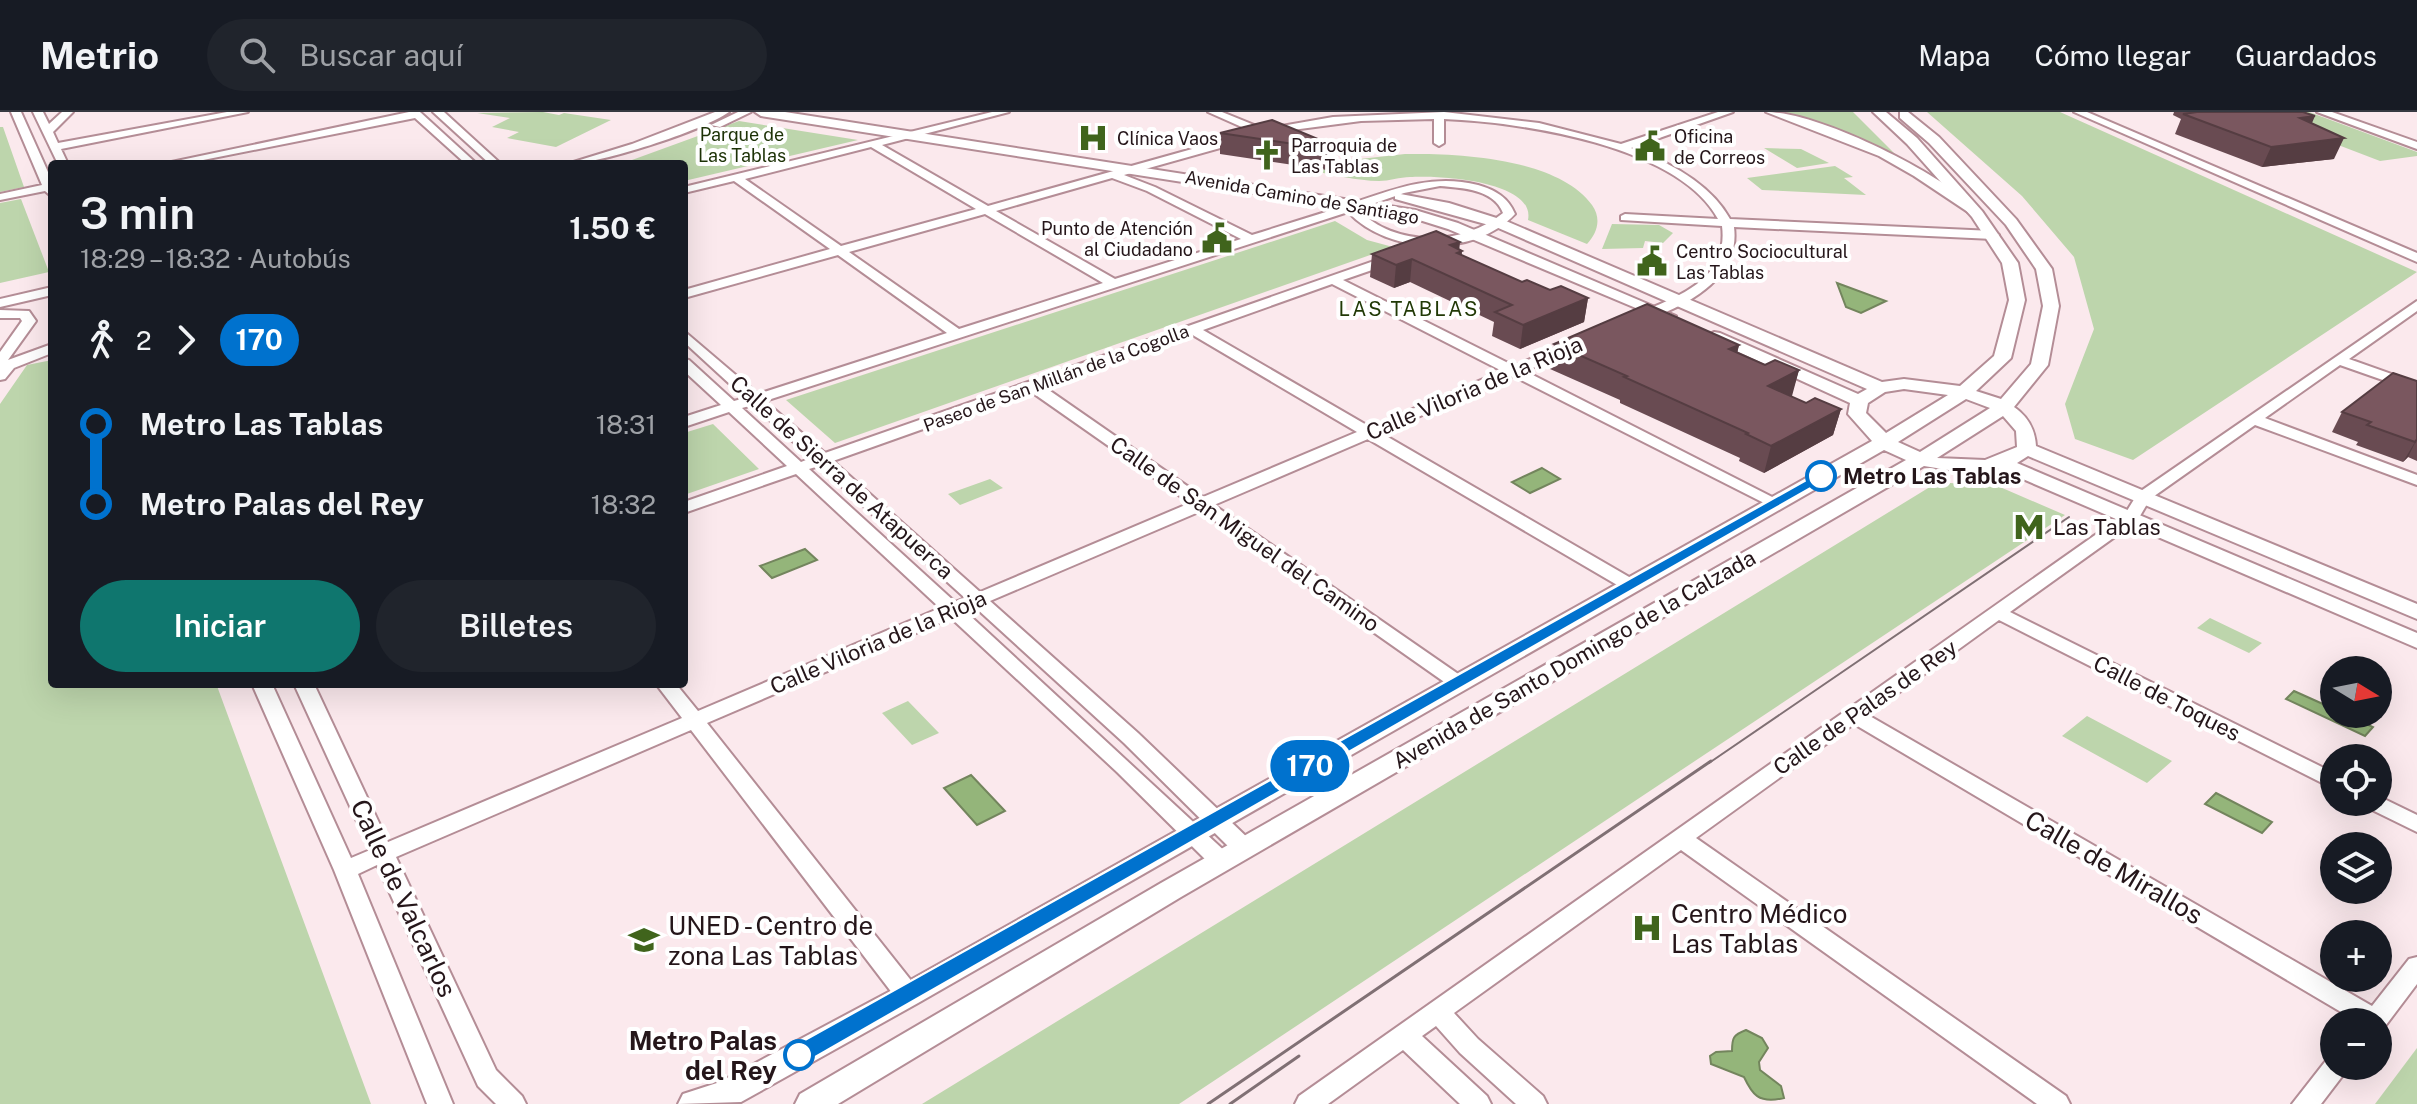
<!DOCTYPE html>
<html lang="es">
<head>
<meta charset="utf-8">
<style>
	:root { --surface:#171b24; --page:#20242c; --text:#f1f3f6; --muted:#9ea1a6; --line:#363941; --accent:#0f766e }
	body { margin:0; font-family:"Public Sans",sans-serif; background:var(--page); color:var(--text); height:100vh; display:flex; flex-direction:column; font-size:30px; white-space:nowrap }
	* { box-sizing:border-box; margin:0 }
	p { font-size:26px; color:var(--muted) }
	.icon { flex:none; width:44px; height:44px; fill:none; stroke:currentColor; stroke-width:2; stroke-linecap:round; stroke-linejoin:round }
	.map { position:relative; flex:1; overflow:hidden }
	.sheet { position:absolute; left:48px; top:48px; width:640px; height:528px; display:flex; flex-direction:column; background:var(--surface); border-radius:8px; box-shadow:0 8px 32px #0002 }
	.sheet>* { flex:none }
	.badge { padding:0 16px; border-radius:26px; font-size:28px; line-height:52px }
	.needle { width:52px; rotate:100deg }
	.buttons { position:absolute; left:2320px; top:544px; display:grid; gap:16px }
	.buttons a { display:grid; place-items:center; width:72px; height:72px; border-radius:50%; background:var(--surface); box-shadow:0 8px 32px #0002; font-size:40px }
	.map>.badge { position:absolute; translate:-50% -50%; box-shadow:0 0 0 4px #fff }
	.legs { display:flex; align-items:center; gap:12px; height:88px; padding:0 32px; font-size:26px }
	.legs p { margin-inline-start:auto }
	.head { display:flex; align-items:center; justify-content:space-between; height:136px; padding:0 32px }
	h1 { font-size:44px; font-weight:600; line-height:60px }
	.button { display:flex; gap:16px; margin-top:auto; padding:16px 32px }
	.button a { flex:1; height:92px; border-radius:48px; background:var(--accent); color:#fff; font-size:32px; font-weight:600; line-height:92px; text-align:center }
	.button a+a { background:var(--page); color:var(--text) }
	ul { padding:0 32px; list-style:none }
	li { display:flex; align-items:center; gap:28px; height:80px; font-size:30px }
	li i { display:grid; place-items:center; width:12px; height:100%; margin:0 10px; background:currentColor }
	li i::after { content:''; width:20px; height:20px; margin:-10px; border:6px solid; border-radius:50%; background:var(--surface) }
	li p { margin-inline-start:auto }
	li:first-child i { background:linear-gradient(#0000 50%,currentColor 0) }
	li:last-child i { background:linear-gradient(currentColor 50%,#0000 0) }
	header { display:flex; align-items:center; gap:48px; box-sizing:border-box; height:112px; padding:0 40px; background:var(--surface); border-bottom:2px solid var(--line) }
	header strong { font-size:38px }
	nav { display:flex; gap:44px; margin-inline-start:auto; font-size:28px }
	.search { width:560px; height:72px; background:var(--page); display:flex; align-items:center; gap:20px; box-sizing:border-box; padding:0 28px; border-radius:44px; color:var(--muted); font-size:30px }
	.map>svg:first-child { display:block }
	.green { fill:#bdd5ac }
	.water { fill:#94b57a; stroke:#73855d; stroke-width:2 }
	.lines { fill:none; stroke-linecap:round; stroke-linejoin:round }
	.minor-casing { stroke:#b48d96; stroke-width:4 }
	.tertiary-casing { stroke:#b48d96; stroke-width:4 }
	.minor { fill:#fff; fill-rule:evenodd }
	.tertiary { fill:#fff; fill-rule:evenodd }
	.tram-far1 { stroke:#807074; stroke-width:2 }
	.tram { stroke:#807074; stroke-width:3 }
	.wall { fill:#694b52 }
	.shaded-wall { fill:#553d42 }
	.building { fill:#7a575f; stroke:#553d42; stroke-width:2 }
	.line-1 { fill:#0072ce; stroke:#fff; stroke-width:2 }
	.stop-1-dot { fill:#fff; stroke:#0072ce; stroke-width:4 }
	.labels { text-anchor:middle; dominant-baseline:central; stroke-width:8; stroke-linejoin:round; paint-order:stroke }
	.far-park-label { font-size:18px; fill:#1d3206; stroke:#fff }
	.far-poi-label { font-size:18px; fill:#25161a; stroke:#fff; text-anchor:start }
	.far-street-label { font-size:18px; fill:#25161a; stroke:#fff }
	.far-neighbourhood-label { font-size:20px; letter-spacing:2px; fill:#213906; stroke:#fff }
	.street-label { font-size:22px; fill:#25161a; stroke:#fff }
	.stop-label { font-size:22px; font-weight:bold; fill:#25161a; stroke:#fff; text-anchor:start }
	.poi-label { font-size:22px; fill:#25161a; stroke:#fff; text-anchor:start }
	.near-street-label { font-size:26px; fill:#25161a; stroke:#fff }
	.near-poi-label { font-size:26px; fill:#25161a; stroke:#fff; text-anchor:start }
	.near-stop-label { font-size:26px; font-weight:bold; fill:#25161a; stroke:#fff; text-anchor:end }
</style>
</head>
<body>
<header>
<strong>Metrio</strong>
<div class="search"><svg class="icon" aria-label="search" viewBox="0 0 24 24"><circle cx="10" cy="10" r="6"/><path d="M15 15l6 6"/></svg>Buscar aquí</div>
<nav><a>Mapa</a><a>Cómo llegar</a><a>Guardados</a></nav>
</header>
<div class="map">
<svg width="2417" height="992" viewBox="0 0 2417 992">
	<rect width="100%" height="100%" fill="#fbe9ed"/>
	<path class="green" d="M543 0 559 3 564 1 611 8 556 35 507 26 519 20 492 15 510 6 477 1Z
		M1784 0H1853L1896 43 1828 14Z
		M1927 0H2060L2417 160 2133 348 2075 327 2065 292 2094 217 2074 145 2022 84Z
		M2252 0H2309L2417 40V44L2380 49Z
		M739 9 858 28 684 69V52H621Z
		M0 15H3L24 75 0 80Z
		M1764 36 1801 37 1829 51 1797 56Z
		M1405 42C1458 41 1558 46 1592 93 1602 107 1597 121 1587 132L1528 108C1536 68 1435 63 1410 65 1400 65 1389 69 1379 69 1357 69 1333 62 1311 59L1351 48Z
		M1835 54 1853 65 1844 66 1866 83 1762 78 1747 66Z
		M21 87 49 160 0 171V91Z
		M1335 109 1367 128 1393 135 835 331 786 288Z
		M1612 112 1659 113 1673 121 1663 131 1645 129 1643 136 1602 137Z
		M52 248V572L217 574 371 992H0V292L27 253Z
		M713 312 759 357 684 383V321Z
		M990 367 1003 376 960 393 948 382Z
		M1938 370 2000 375 2065 403 1179 992H922Z
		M2210 506 2262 531 2249 541 2197 516Z
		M908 589 939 621 912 633 882 601Z
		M2087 604 2172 649 2147 671 2062 624Z
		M2417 936V992H2375Z"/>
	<path class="water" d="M1837 171 1886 189 1861 201 1846 195Z
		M1542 356 1560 367 1530 381 1512 370Z
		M805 437 817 448 772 466 760 454Z
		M2294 579 2334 597V602H2345L2373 615 2365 624 2286 587Z
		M971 663 1005 699 977 713 944 676Z
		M2216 681 2272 710 2262 721 2205 692Z
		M1746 918 1762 926 1768 936 1759 950 1760 958 1781 974 1784 986C1758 992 1752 982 1744 965L1711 952 1710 944 1716 940 1732 939C1732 926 1733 923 1746 918Z"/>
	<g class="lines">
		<g class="minor-casing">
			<path id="minor" d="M11 0H21L52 69V85L45 79 0 88V82L42 73Z
				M33 0H43L49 12 62 0H73L53 20 58 31 227 0H248L61 37 68 52H58Z
				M409 0H420L477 52H466L415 6 183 52H162Z
				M433 0H444L501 52H490Z
				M715 0H729C702 19 600 52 567 52L632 32Z
				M738 0H751L720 15 711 13Z
				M992 0H1009L882 33 988 94 1253 20 1208 0H1222L1264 17 1333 5 1444 0 1539 11 1621 32 1718 0H1733L1631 36C1669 50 1710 71 1730 107L1993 119 1999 123 1993 127 1734 115C1741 168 1682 197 1638 210L1633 209V203C1675 186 1729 169 1722 114L1621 108V104L1625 102 1718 107C1678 33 1520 10 1444 7V31L1439 34 1434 31V7L1361 9 1277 20 1124 63 1155 75 1252 123C1280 114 1307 106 1335 97 1383 82 1426 60 1478 73 1495 78 1508 85 1515 102 1474 146 1388 143 1348 100L765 289 825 341 1394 142 1400 146 1398 149 1343 168 1514 254 1569 230H1579V236L1525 259 1782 390 1774 395 1768 393 1513 264 1381 321 1636 469 1639 473 1636 477H1624L1368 327 1214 393 1464 566 1467 570 1464 574H1450L1201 399 990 489 1138 621 1252 730 1255 736 1252 742 1244 744 1236 742 1124 631 976 496 966 500 1229 743 1232 749 1229 755 1221 757 1213 755 1117 660 951 506 707 611 917 876 920 883 917 890 908 893 899 890 691 618 396 745 496 958 522 984 526 992H496L478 974 377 753 358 762 453 992H427L334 758 252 572H272L351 746 370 738 294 572H314L388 730 682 606 656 572H676L698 599 940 496 796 362 684 401V390L787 354 729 300 684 315V305L721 293 684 259V247L689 248 734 289 745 286 684 230V219L758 282 947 221 838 143 684 186V178L830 137 734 69 684 81V75ZM871 35 976 97 841 134 745 67ZM1112 66 1147 79 1241 127 1115 167 996 99ZM1440 74C1462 76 1494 77 1503 101 1463 134 1394 136 1358 97L1404 81ZM985 102 1103 171 959 217 849 140ZM1332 172 1502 259 1370 315 1203 218ZM1191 222 1357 320 1203 385 1043 274ZM1030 279 1190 391 980 480 833 349ZM753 293 811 346 801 350 742 296ZM819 354 965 486 955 490 809 357Z
				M1766 0C1820 0 1942 62 1981 100L1971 102 1914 64 1879 44Z
				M2074 0H2087L2417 141V150Z
				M2317 0H2332L2417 30V37Z
				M52 175V183L0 195V187Z
				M2417 189V199L2349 247 2417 271V280L2340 253 2265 306 2417 363V373L2255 313 2150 387 2137 409 2010 500 2334 661V677L1999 508 1868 603 2372 894 2409 847 2417 845V872L2383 917 2378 919V910H2358L1854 612 1696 726 2066 984 2070 992H2037L1681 738 1454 901 1478 927 1543 984 1547 992H1516L1460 941 1436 914 1422 924 1487 984 1491 992H1460L1403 938 1328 992H1295L1299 984 2125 402 2138 381Z
				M0 198 29 199 36 209 8 248 52 232V241L14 256 5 267 0 268V240L22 209 20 206H0Z
				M2378 684 2417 703V720L2366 695 2362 690H2378Z
				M2334 944V954H2350L2321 992H2292L2328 946Z"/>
		</g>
		<g class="tertiary-casing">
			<path id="tertiary" d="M755 0H785L1415 98 1458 111 1676 204 1668 209 1662 207 1448 117 1413 106 761 4Z
				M1873 0H1886L1917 26 1982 99 2018 151 2025 188 2011 246 1976 279 2001 287 2031 252 2043 194 2036 157 2006 113 1929 31 1900 6V0H1908L1939 25 2016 107 2052 157 2059 194 2048 253 2014 295C2028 305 2035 317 2036 334L2417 492V507L2028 344 2017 351 2417 521V536L1997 356 1961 360 1924 354 1181 785 838 992H795L800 982 1161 771 1906 348 1884 338 918 891 741 990 678 992 683 982 720 970 898 875 1872 329 1848 302 1850 291 1706 225 1714 220 1720 221 1858 282 1867 277 1496 115 1395 87V81L1449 91 1506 109 1882 270 1904 267 1960 274 1994 244 2009 188 2002 151 1972 105 1907 32ZM1904 277 1948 283 1886 321 1866 301 1868 291 1885 280ZM1966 287 1990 296 1920 340 1898 330ZM2003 304 2016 319 2017 335 1985 348 1937 346Z"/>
		</g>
		<use href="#minor" class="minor"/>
		<use href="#tertiary" class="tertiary"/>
		<path class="tram-far1" d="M1709 651 2069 405"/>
		<path class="tram" d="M1208 992 1711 649
			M1230 992 1299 944"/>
	</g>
	<path class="wall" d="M2174 0H2303L2334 47 2262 55 2175 22 2181 7 2173 3Z
		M1220 21 1330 32 1327 58 1220 42Z
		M1460 137 1462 143 1522 170 1550 178 1588 186 1584 210 1520 237 1492 224 1494 210 1410 170 1394 176 1370 165 1372 142Z
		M1554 232 1739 233 1737 241 1765 253 1799 258 1791 284 1806 291 1841 297 1833 323 1764 361 1739 349 1740 346 1620 291V288L1550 257Z
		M2417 269V349L2408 345 2403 350 2356 333 2358 330 2332 320 2342 300Z"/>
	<path class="shaded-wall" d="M2315 4 2306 25 2300 6Z
		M2344 26 2334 47 2262 55 2271 35Z
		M1330 32 1328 53 1327 58 1328 37Z
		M1460 130 1459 140 1462 139 1460 162 1450 133Z
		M1412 147 1410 170 1394 176 1396 153Z
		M1588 186 1584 210 1520 237 1523 213Z
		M1739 233 1733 258 1729 237Z
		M1799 258 1792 284 1761 300 1768 274Z
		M1841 297 1833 323 1764 361 1771 334Z
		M2417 327 2408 345 2403 350 2415 330Z"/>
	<path class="building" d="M2197 0H2303L2315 4 2300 6 2344 26 2271 35 2183 2Z
		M1272 8 1330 32 1328 37 1220 21Z
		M1436 119 1460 130 1450 133 1462 139 1457 141 1522 170 1527 168 1550 178 1561 174 1588 186 1523 213 1495 200 1512 193 1412 147 1396 153 1372 142Z
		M1647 192 1739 233 1729 237 1765 253 1775 248 1799 258 1768 274 1806 291 1815 286 1841 297 1771 334 1746 322 1748 321 1624 265 1627 264 1554 232Z
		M2393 261 2417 269V327L2415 330 2367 313 2371 310 2342 300Z"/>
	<path class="line-1" d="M1821 360 1826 362V367L806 950 799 952 791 950 788 943 791 936Z"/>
	<defs>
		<g id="hospital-bare" transform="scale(2.4)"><path d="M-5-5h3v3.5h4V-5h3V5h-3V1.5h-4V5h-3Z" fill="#40641c" stroke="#fff" stroke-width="2.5" paint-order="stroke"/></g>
		<g id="civic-bare" transform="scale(2.4)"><path d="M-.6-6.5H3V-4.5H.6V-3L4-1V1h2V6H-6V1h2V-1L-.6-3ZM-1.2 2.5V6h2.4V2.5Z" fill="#40641c" stroke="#fff" stroke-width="2.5" paint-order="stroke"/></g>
		<g id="church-bare" transform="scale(2.4)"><path d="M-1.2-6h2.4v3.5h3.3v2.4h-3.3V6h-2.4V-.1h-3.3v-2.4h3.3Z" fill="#40641c" stroke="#fff" stroke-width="2.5" paint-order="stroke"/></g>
		<g id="metro-bare" transform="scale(2.4)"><path d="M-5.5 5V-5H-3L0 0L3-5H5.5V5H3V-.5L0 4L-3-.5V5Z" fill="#40641c" stroke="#fff" stroke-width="2.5" paint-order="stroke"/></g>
		<g id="university-bare" transform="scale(2.4)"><path d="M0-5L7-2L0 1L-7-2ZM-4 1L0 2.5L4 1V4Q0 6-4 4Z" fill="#40641c" stroke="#fff" stroke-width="2.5" paint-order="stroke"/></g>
	</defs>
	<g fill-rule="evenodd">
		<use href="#hospital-bare" x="1093" y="26"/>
		<use href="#civic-bare" x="1650" y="34"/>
		<use href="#church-bare" x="1267" y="43"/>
		<use href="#civic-bare" x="1217" y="126"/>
		<use href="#civic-bare" x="1652" y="149"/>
		<use href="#metro-bare" x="2029" y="415"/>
		<use href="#hospital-bare" x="1647" y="816"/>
		<use href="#university-bare" x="644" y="828"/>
	</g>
	<g class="stop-1-dot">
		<circle cx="1821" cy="364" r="14"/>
		<circle cx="799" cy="943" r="14"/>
	</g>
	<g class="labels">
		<g class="far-park-label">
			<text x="742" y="22">Parque de<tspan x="742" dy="21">Las Tablas</tspan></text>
		</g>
		<g class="far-poi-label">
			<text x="1674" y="24">Oficina<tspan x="1674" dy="21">de Correos</tspan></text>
			<text x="1117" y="26">Clínica Vaos</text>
			<text x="1291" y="33">Parroquia de<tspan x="1291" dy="21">Las Tablas</tspan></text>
			<text x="1193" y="116" text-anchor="end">Punto de Atención<tspan x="1193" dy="21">al Ciudadano</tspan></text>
			<text x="1676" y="139">Centro Sociocultural<tspan x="1676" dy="21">Las Tablas</tspan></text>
		</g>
		<g class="far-street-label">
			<text transform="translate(1302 85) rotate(10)">Avenida Camino de Santiago</text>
			<text transform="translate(1056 266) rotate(-20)">Paseo de San Millán de la Cogolla</text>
		</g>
		<g class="far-neighbourhood-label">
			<text x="1409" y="197">LAS TABLAS</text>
		</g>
		<g class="street-label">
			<text transform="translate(1474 276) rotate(-23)">Calle Viloria de la Rioja</text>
			<text transform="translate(842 365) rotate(42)">Calle de Sierra de Atapuerca</text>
			<text transform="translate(1245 422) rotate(35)">Calle de San Miguel del Camino</text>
			<text transform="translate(878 530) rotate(-23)">Calle Viloria de la Rioja</text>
			<text transform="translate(1574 547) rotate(-30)">Avenida de Santo Domingo de la Calzada</text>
			<text transform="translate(2167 586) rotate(27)">Calle de Toques</text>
			<text transform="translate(1865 595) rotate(-35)">Calle de Palas de Rey</text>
		</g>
		<g class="stop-label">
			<text x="1843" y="364">Metro Las Tablas</text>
		</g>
		<g class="poi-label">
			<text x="2053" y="415">Las Tablas</text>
		</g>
		<g class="near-street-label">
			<text transform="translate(2114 755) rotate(30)">Calle de Mirallos</text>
			<text transform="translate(404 786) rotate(65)">Calle de Valcarlos</text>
		</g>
		<g class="near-poi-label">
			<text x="1671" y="801">Centro Médico<tspan x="1671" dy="30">Las Tablas</tspan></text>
			<text x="668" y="813">UNED - Centro de<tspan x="668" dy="30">zona Las Tablas</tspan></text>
		</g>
		<g class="near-stop-label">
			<text x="777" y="928">Metro Palas<tspan x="777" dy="30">del Rey</tspan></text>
		</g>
	</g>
</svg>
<div class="buttons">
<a><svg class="needle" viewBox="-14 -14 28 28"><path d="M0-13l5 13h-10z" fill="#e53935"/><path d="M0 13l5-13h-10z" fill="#9ea1a6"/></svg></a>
<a><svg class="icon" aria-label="locate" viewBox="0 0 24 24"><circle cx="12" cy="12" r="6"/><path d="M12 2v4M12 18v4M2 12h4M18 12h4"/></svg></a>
<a><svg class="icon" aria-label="layers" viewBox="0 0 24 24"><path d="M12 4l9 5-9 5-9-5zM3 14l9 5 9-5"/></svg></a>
<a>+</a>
<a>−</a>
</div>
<b class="badge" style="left:1310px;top:654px;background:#0072ce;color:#fff">170</b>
<section class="sheet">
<div class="head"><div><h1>3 min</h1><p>18:29 – 18:32 · Autobús</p></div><b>1.50 €</b></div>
<div class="legs"><svg class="icon" aria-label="walk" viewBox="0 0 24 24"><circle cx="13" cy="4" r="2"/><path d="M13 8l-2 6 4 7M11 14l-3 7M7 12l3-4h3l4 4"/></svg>2<svg class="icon" aria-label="forward" viewBox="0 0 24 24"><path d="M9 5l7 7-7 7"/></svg><b class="badge" style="background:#0072ce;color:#fff">170</b></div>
<ul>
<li><i style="color:#0072ce"></i><b>Metro Las Tablas</b><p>18:31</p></li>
<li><i style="color:#0072ce"></i><b>Metro Palas del Rey</b><p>18:32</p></li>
</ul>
<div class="button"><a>Iniciar</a><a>Billetes</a></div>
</section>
</div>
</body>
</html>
